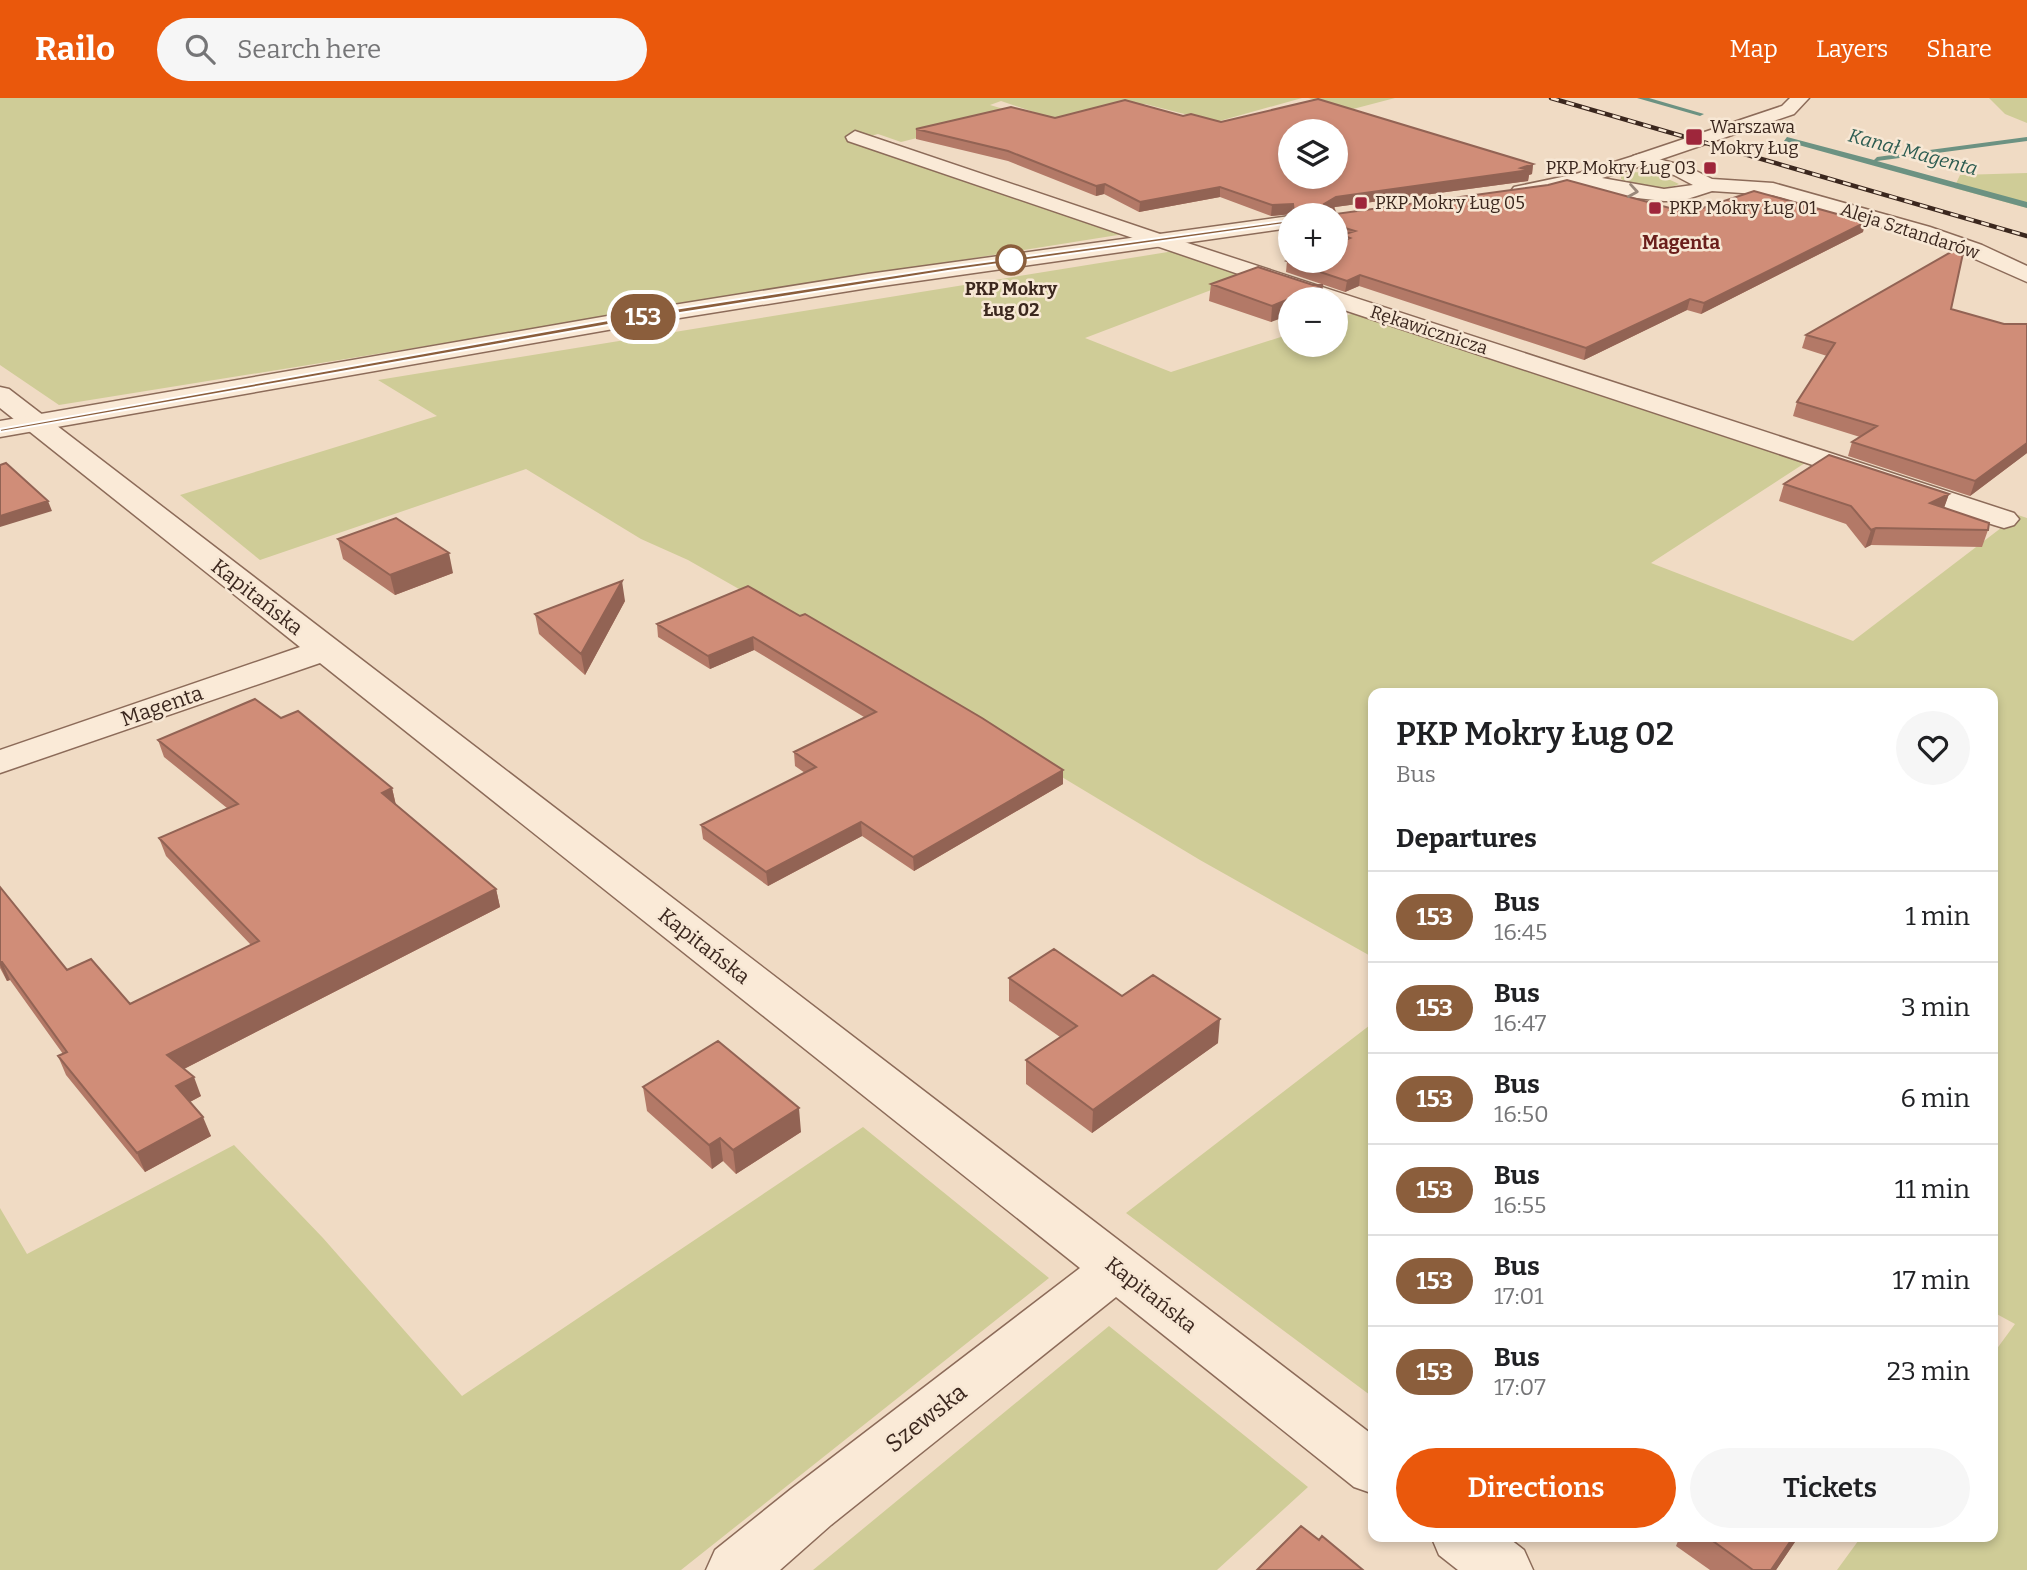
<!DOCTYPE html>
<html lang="en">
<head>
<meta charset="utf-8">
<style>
	:root { --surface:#fff; --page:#f6f6f6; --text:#202124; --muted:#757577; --line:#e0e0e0; --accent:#ea580c }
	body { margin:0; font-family:Bitter,serif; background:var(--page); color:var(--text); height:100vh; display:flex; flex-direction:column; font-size:26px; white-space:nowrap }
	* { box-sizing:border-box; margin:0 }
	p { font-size:23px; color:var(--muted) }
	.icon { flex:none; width:38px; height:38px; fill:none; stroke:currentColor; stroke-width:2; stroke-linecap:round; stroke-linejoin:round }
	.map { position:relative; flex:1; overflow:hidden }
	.panel { position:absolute; left:1368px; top:590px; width:630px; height:854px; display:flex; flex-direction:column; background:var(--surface); border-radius:14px; box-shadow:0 4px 10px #0003 }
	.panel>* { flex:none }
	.badge { padding:0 14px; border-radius:23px; font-size:24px; line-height:46px }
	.fabs { position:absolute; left:1278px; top:21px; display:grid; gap:14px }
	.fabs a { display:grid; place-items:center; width:70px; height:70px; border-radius:50%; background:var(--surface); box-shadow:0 4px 10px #0003; font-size:35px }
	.map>.badge { position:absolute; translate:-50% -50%; box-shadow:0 0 0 4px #fff }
	h2 { padding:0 28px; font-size:26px; line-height:63px }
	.round { display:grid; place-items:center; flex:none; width:74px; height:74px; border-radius:37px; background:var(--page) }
	.overview { display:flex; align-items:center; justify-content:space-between; height:119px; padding:0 28px }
	h1 { font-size:33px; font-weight:600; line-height:52px }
	.cta { display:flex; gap:14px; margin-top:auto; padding:14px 28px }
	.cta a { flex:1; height:80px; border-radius:42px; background:var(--accent); color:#fff; font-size:28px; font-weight:600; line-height:80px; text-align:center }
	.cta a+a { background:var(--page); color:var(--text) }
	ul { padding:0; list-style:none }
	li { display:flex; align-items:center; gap:21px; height:91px; padding:0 28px; border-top:2px solid var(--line) }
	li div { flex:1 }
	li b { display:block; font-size:26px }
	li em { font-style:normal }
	li .badge { min-width:77px; font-weight:700; text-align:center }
	header { display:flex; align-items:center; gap:42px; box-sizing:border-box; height:98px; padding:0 35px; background:var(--accent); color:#fff }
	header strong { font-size:33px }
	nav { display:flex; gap:38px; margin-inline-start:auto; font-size:24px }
	.search { width:490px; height:63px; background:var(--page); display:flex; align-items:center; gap:18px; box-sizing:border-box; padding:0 24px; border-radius:38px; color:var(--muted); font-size:26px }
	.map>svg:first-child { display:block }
	.green { fill:#cfcc97 }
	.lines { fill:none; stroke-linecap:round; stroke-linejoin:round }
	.stream { fill:#6c9282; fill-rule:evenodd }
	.minor-casing { stroke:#8c6b59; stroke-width:3 }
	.tertiary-casing { stroke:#8c6b59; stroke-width:3 }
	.minor { fill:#faead7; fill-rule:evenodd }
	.tertiary { fill:#faead7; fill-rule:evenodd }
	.rail-casing { stroke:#3b271e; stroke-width:4.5 }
	.rail { stroke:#f7e7d4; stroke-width:2.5; stroke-dasharray:8; stroke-linecap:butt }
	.wall { fill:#b37967 }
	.shaded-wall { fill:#926354 }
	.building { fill:#d08d78; stroke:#926354; stroke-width:2; fill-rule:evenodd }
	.oneway { stroke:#9a887a }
	.line { fill:#8b5e3c; stroke:#fff; stroke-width:2 }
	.poi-dot { fill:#9e263b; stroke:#f7e7d4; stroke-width:2.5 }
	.stop-dot { fill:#fff; stroke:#8b5e3c; stroke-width:3.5 }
	.labels { text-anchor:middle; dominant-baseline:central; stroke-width:5; stroke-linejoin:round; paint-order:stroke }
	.far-poi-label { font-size:18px; fill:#3b271e; stroke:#f7e7d4; text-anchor:start }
	.far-street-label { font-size:18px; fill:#3b271e; stroke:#f7e7d4 }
	.far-stop-label { font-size:18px; font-weight:bold; fill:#3b271e; stroke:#f7e7d4 }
	.far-water-label { font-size:19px; font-style:italic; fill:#2c5c51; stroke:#f7e7d4 }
	.far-neighbourhood-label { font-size:19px; font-weight:bold; fill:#6a1e1b; stroke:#f7e7d4 }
	.street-label { font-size:21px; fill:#3b271e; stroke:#f7e7d4 }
	.near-street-label { font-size:24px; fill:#3b271e; stroke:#f7e7d4 }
</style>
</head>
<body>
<header>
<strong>Railo</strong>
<div class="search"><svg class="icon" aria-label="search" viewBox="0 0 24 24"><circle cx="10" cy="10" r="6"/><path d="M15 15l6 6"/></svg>Search here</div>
<nav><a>Map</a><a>Layers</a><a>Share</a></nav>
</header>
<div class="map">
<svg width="2027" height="1472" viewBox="0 0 2027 1472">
	<rect width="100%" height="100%" fill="#f0dbc4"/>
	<path class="green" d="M0 0H1302L1216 24 1145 6 1072 27 1001 3 990 7 1017 15 901 44 878 36 853 43 1124 136 59 307 0 267Z
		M1308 0H1395L1353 11Z
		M1989 0H2027V25L2005 16Z
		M1631 74 1655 75 1679 86C1663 94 1635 90 1621 81V77Z
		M2027 75V110L1954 90 1960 77Z
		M1174 153 1248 178 1085 240 1171 274 1290 236V247H1335V221L1358 214 1808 363 1651 465 1853 543 2018 417 2027 420V1472H1837L1861 1439 1993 1438V1256L2015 1226 1993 1214V595H1374V860L1200 762 922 595 688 462 641 441 526 371 260 462 180 397 437 318 378 282Z
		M1374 924V1300L1126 1115Z
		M863 1029 1049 1180 681 1472H0V1110L27 1156 234 1047 323 1140 462 1298Z
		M1109 1228 1308 1389 1217 1472H813Z"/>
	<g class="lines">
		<path class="stream" d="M1637 0H1649L1704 16 1700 18Z
			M1787 39 1874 62 1877 59 2027 39V43L1877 63 2027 104V110L1784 43Z"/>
		<g class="minor-casing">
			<path id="minor" d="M1790 0H1809L1794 16 1647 66H1633L1630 62 1633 58 1782 8Z
				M855 33 1163 137 2014 415 2019 421 2014 427 2004 430 1994 427 1335 209V201H1312L848 43 846 39Z
				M0 289 9 291 1374 1338V1396L1354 1389 1116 1199 831 1427 780 1472H706L715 1452 791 1391 1080 1170 320 565 0 675V652L300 549 0 310Z
				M1431 1438H1506L1524 1452 1533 1472H1458L1439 1457Z"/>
		</g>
		<g class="tertiary-casing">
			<path id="tertiary" d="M1640 56 1688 69 1712 81 1773 85 1930 129 1982 147 2027 168V184L1966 157 1914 139 1772 97 1712 93 1681 103H1664L1628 99 1580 87 1521 99 1514 97 1511 93 1514 89 1576 76ZM1641 68 1674 77 1693 87 1664 91 1602 80Z
				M1290 118V130L868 190 642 226 0 339V323L642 212 868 176Z"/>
		</g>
		<use href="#minor" class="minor"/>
		<use href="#tertiary" class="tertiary"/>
		<g class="rail-casing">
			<path id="rail" d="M1551 0 2027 138"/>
		</g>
		<use href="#rail" class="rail"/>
	</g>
	<path class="wall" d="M1183 18 1533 66 1532 76 1529 77 1528 83 1335 109 1334 110 1336 116 1688 115 1863 134 1701 216 1687 212 1584 262 1359 188 1345 194 1286 174 1287 163 1341 143 1342 140 1335 138V117H1292V116L1271 118 1220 99 1139 114 1104 96 1096 98 1008 63 916 41V31L1055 20Z
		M1211 186 1313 187 1271 224 1209 203Z
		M1951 211 2004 226H2027V355L1970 398 1848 358 1852 344 1860 339 1793 318 1797 304 1827 258 1802 250 1806 237Z
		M1784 386 1949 396 1944 409 1988 432 1982 449 1871 447 1865 450 1846 426 1779 403Z
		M338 441 453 475 395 497 343 461Z
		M748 488 1063 672V686L914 773 862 738 768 788 703 741 701 727 805 675 795 668 794 654 864 619 754 552 710 571 658 539 657 526Z
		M625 503 585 577 539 536 535 516Z
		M281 620 392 690 396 707 496 791 500 809 184 971 201 998 190 1004 211 1038 145 1074 66 977 58 958 63 956 10 882 7 883 0 870V789L67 872 130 906 251 847 166 758 159 740 227 710 164 659 158 642Z
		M1009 880 1122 898 1218 945 1092 1035 1026 986V962L1060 939 1009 903Z
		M643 989 801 1034 736 1076 723 1063 712 1071 647 1013Z
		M1680 1438H1799L1776 1472H1710L1676 1448Z"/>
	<path class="shaded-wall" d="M1533 66 1532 76 1529 77 1528 83 1335 109 1322 116 1324 106 1336 99 1521 70Z
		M1105 86 1104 96 1096 98V88Z
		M1220 89V99L1139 114 1140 104Z
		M1293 106 1292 116 1271 118 1272 107Z
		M1866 124 1863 134 1701 216 1704 205Z
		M1360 177 1359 188 1345 194 1347 183Z
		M1323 187 1322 201H1290V217L1271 224 1272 208Z
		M1690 201 1687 212 1584 262 1586 250Z
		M2027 345V355L1970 398 1975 383Z
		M1949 396 1943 413 1930 405Z
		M48 403 52 413 0 429V418Z
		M1876 430 1871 447 1865 450 1871 432Z
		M449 455 453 475 395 497 390 477Z
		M622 483 625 503 585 577 581 556Z
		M753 539 754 552 710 571 708 558Z
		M1063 672V686L914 773 913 759Z
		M392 690 396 708 382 695Z
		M861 724 862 738 768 788 766 774Z
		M496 791 500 809 174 976 167 957Z
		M0 864H2L10 882 7 883 0 867Z
		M1220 921 1218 945 1092 1035 1093 1012Z
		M194 979 201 998 184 1007 176 988Z
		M799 1010 801 1034 736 1076 733 1052Z
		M203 1019 211 1038 145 1074 137 1055Z
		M720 1040 723 1063 712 1071 709 1047Z
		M1794 1438H1799L1776 1472H1771Z"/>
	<path class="building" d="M1318 1 1533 66 1521 70 1530 72 1336 99 1324 106 1326 109H1333L1336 116 1548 87 1567 82 1688 115 1754 93 1866 124 1704 205 1690 201 1586 250 1360 177 1347 183 1287 163 1290 162 1335 163V146L1350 140 1342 137 1355 133 1335 127V117H1304L1294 114 1293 106 1272 107 1220 89 1140 104 1105 86 1096 88 1008 53 916 31 1011 9 1055 20 1125 2 1183 18 1191 16 1221 24ZM1290 33H1335V79H1290Z
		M1965 146 1951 211 2004 226H2027V345L1975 383 1852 344 1877 328 1797 304 1835 245 1806 237Z
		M1258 169 1313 187H1323L1272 208 1211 186Z
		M1829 357 1949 396 1930 405 1989 425 1988 432 1876 430 1871 432 1851 408 1784 386Z
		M6 365 48 403 0 418V367Z
		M396 420 449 455 390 477 338 441Z
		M622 483 581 556 535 516Z
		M748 488 800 518 805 516 870 554 982 620 1063 672 913 759 861 724 766 774 701 727 816 669 794 654 876 614 753 539 708 558 657 526Z
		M255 601 281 620 298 613 392 690 382 695 496 791 167 957 194 979 176 988 203 1019 137 1055 58 958 67 954 2 864H0V789L67 872 91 861 130 906 259 843 159 740 238 706 158 642Z
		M1054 851 1122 898 1153 877 1220 921 1093 1012 1026 962 1077 928 1009 880Z
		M718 943 799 1010 733 1052 720 1040 709 1047 643 989Z
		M1301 1428 1319 1442 1322 1438 1363 1472H1257Z
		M1706 1438H1794L1771 1472H1753Z"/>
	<defs><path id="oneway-chevron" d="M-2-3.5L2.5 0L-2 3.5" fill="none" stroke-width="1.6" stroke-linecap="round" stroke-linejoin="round" transform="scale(1.75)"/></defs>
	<use class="oneway" href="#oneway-chevron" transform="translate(1633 93) rotate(9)"/>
	<path class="line" d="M1290 122 1292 125 948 173 642 221 0 334V331L642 216 948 169Z"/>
	<g class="poi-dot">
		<rect x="1685" y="30" width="18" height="18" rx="3.5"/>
		<rect x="1703" y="63" width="14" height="14" rx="3.5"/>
		<rect x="1354" y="98" width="14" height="14" rx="3.5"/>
		<rect x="1648" y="103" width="14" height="14" rx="3.5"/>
	</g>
	<circle class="stop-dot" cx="1011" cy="162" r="14"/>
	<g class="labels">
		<g class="far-poi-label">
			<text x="1710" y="29">Warszawa<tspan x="1710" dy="21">Mokry Ług</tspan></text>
			<text x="1696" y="70" text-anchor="end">PKP Mokry Ług 03</text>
			<text x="1375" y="105">PKP Mokry Ług 05</text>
			<text x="1669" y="110">PKP Mokry Ług 01</text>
		</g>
		<g class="far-street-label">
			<text transform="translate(1910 133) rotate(18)">Aleja Sztandarów</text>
			<text transform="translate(1429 232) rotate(18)">Rękawicznicza</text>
		</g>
		<g class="far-stop-label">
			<text x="1011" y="191">PKP Mokry<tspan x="1011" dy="21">Ług 02</tspan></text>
		</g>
		<g class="far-water-label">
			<text transform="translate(1913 54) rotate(15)">Kanał Magenta</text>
		</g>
		<g class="far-neighbourhood-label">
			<text x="1681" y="144">Magenta</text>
		</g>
		<g class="street-label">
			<text transform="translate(257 499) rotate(38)">Kapitańska</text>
			<text transform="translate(162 608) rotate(-19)">Magenta</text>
			<text transform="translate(704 848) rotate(38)">Kapitańska</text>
			<text transform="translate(1151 1197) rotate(38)">Kapitańska</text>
		</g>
		<g class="near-street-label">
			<text transform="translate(926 1320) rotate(-38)">Szewska</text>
		</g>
	</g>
</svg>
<div class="fabs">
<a><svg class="icon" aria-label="layers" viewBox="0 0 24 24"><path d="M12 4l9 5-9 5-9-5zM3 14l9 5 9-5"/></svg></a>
<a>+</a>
<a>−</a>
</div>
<b class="badge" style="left:643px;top:219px;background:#8b5e3c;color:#fff">153</b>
<section class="panel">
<div class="overview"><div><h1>PKP Mokry Ług 02</h1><p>Bus</p></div><a class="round"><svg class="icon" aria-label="heart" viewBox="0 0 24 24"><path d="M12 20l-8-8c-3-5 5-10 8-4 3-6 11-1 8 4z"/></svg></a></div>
<h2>Departures</h2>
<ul>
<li><span class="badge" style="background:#8b5e3c;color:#fff">153</span><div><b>Bus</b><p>16:45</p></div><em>1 min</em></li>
<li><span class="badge" style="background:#8b5e3c;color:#fff">153</span><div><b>Bus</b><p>16:47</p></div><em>3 min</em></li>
<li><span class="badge" style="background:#8b5e3c;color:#fff">153</span><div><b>Bus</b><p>16:50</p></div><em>6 min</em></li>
<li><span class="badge" style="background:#8b5e3c;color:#fff">153</span><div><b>Bus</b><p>16:55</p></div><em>11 min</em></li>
<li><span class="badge" style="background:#8b5e3c;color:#fff">153</span><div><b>Bus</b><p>17:01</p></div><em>17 min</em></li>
<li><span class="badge" style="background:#8b5e3c;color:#fff">153</span><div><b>Bus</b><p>17:07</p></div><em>23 min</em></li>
</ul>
<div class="cta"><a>Directions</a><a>Tickets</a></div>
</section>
</div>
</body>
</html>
